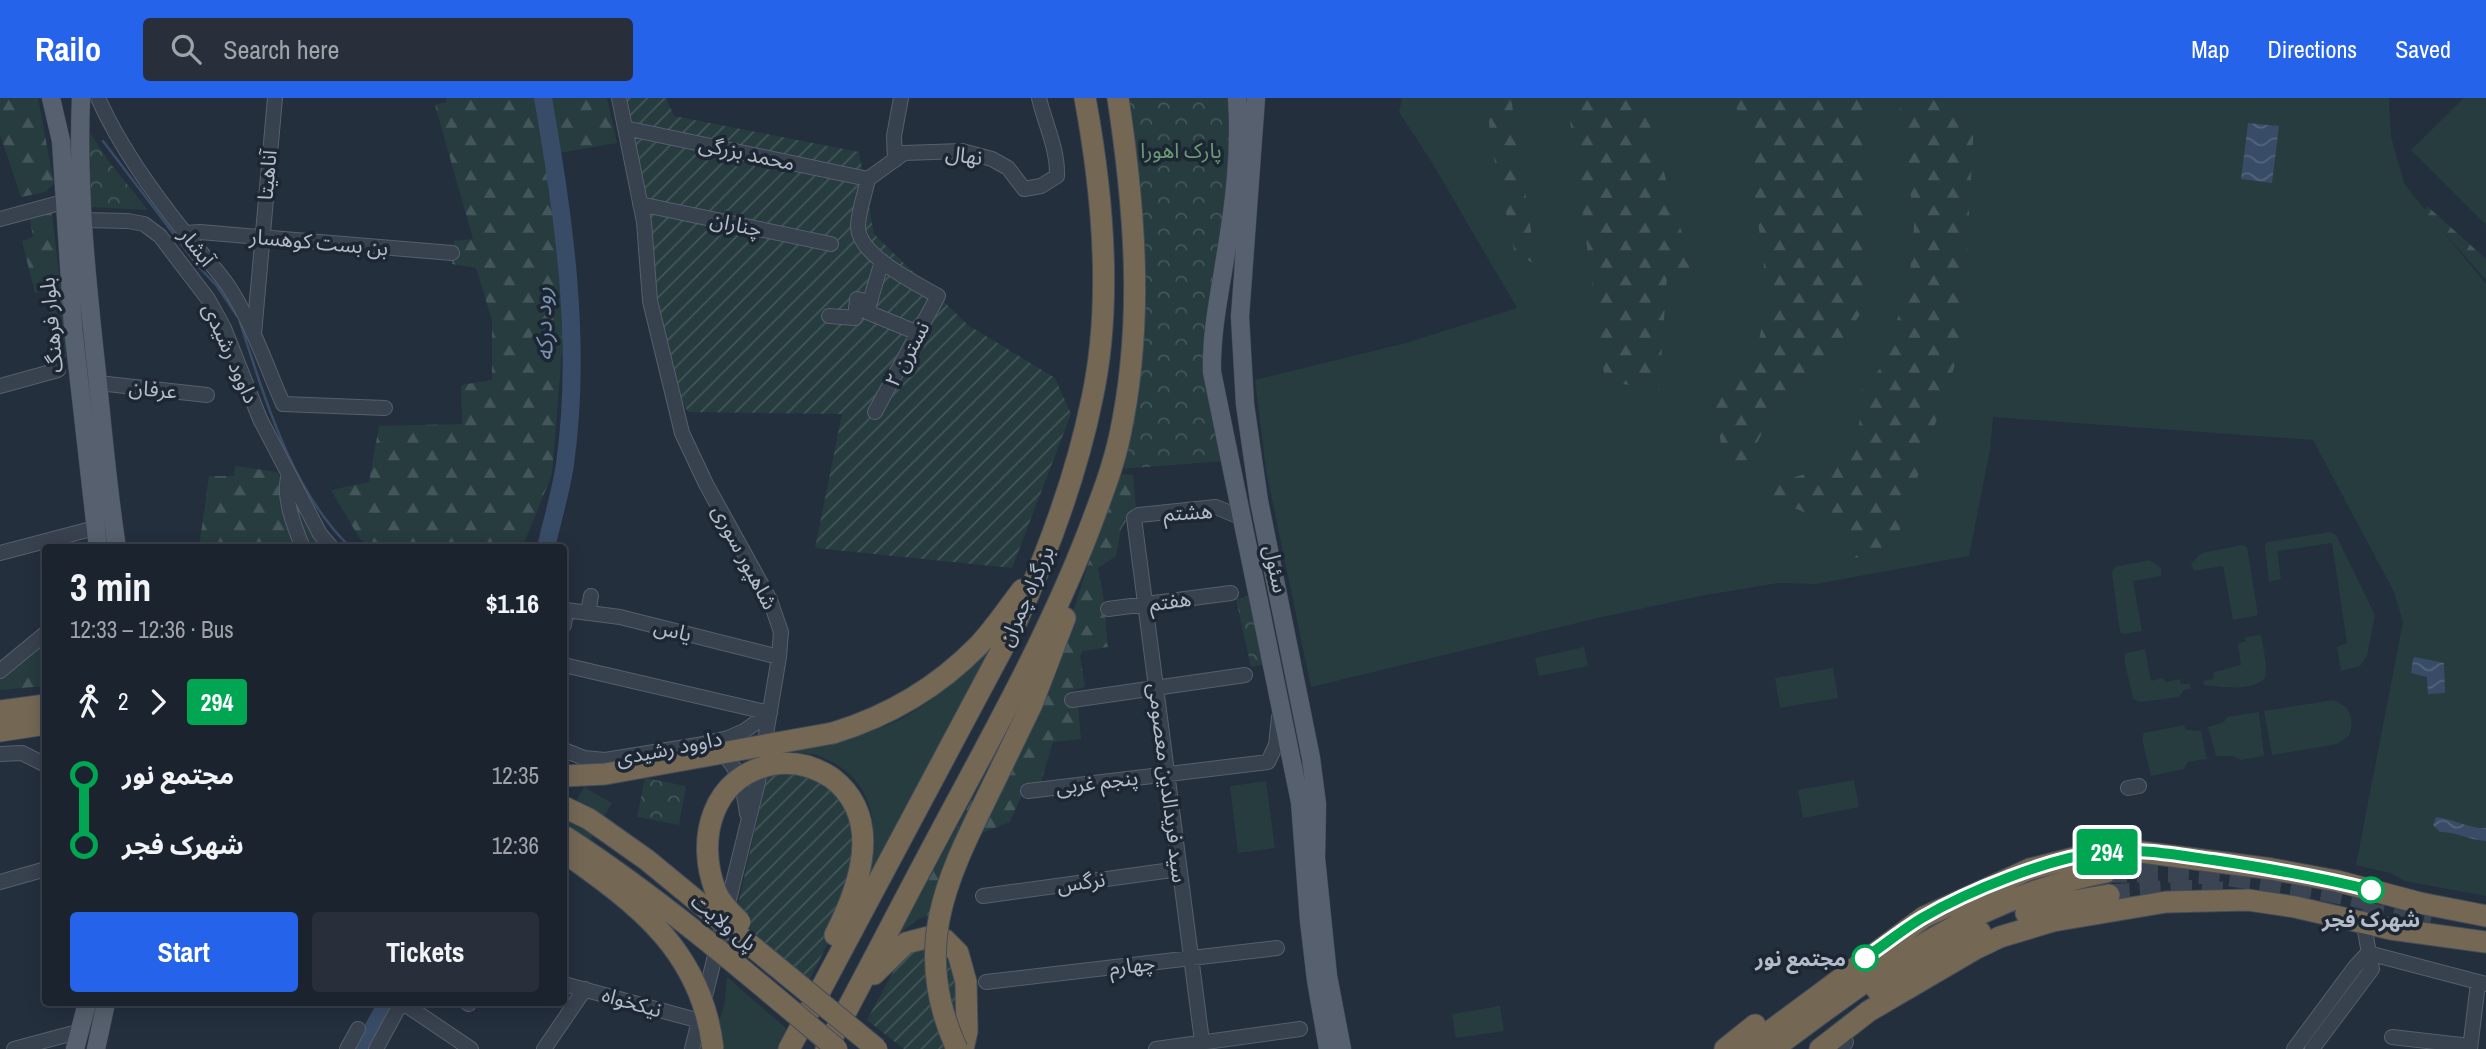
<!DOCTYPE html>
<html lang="en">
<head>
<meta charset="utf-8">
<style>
	:root { --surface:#1b232e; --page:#282f3a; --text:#f1f3f6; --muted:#a0a4aa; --line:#39404a; --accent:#2563eb }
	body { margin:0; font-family:"Archivo Narrow","Noto Sans Arabic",sans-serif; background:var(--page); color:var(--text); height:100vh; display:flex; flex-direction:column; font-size:26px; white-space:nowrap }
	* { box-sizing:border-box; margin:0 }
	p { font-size:23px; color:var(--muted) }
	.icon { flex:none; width:38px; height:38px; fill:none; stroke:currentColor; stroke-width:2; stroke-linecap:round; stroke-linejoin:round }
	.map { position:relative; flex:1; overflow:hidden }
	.side { position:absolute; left:42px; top:446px; width:525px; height:462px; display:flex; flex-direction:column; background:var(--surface); border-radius:7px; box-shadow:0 4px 18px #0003,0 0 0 2px var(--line) }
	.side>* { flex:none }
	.badge { padding:0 14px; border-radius:5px; font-size:24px; line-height:46px }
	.map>.badge { position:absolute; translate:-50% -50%; box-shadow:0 0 0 4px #fff }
	.legs { display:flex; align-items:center; gap:10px; height:77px; padding:0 28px; font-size:23px }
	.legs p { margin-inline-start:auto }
	.overview { display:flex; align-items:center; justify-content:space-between; height:119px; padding:0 28px }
	h1 { font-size:38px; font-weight:700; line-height:52px }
	.primary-button { display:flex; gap:14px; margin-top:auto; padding:14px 28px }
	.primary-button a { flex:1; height:80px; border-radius:7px; background:var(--accent); color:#fff; font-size:28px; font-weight:700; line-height:80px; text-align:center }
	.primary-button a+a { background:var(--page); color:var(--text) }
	ul { padding:0 28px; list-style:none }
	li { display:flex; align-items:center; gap:24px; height:70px; font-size:26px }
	li i { display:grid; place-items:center; width:10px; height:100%; margin:0 9px; background:currentColor }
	li i::after { content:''; width:18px; height:18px; margin:-9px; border:5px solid; border-radius:50%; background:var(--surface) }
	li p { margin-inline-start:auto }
	li:first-child i { background:linear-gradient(#0000 50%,currentColor 0) }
	li:last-child i { background:linear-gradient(currentColor 50%,#0000 0) }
	header { display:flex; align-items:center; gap:42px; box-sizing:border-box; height:98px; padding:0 35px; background:var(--accent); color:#fff }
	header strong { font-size:33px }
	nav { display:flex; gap:38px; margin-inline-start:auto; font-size:24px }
	.search { width:490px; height:63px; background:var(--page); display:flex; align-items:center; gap:18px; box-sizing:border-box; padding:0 24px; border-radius:7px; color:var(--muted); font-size:26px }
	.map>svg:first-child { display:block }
	.grass { fill:#263c3f }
	.forest { fill:url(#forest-firs) }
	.park { fill:url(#park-crowns) }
	.garden { fill:url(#garden-furrows) }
	.water { fill:url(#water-waves) }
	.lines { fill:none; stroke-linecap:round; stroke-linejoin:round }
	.stream { stroke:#394c67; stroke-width:2.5 }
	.river { stroke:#394c67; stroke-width:18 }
	.highway-tunnel { stroke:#3a4453; stroke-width:21; stroke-dasharray:21 10; stroke-linecap:butt }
	.minor-casing { stroke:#565f6c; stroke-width:16 }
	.major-casing { stroke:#414a57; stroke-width:19 }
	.highway-casing { stroke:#434c59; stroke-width:23 }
	.minor { stroke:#38414e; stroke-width:14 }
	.major { stroke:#56606e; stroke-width:18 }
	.highway { stroke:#746855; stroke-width:21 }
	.highway-bridge-casing { stroke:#434c59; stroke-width:23; stroke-linecap:butt }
	.highway-bridge { stroke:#746855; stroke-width:21 }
	.line-1-casing { stroke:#fff; stroke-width:16 }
	.line-1 { stroke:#00a651; stroke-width:10 }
	.stop-1-dot { fill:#fff; stroke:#00a651; stroke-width:3.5 }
	.labels { text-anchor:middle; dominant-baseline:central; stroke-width:7; stroke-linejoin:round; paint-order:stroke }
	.park-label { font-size:21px; fill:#6b9a76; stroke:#1d2633 }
	.street-label { font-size:21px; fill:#b4bcc9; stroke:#1d2633 }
	.stop-label { font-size:21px; font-weight:bold; fill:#b4bcc9; stroke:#1d2633 }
	.water-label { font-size:23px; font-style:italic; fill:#7c92b1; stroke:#1d2633 }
</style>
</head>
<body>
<header>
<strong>Railo</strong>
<div class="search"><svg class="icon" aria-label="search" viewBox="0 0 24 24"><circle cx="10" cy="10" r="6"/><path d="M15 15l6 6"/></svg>Search here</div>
<nav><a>Map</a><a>Directions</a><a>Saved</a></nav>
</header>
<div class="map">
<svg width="2486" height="951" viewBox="0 0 2486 951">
	<defs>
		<pattern id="forest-firs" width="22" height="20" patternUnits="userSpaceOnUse" patternTransform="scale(1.75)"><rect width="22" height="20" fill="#263c3f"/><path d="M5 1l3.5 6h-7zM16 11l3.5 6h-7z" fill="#435659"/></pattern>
		<pattern id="park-crowns" width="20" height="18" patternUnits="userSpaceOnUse" patternTransform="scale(1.75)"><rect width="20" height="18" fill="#263c3f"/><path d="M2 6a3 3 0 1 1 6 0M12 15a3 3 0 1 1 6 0" fill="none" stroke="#435659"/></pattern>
		<pattern id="garden-furrows" width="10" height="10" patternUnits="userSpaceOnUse" patternTransform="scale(1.75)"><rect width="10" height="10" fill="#263c3f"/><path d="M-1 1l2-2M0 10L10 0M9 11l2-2" fill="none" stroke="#435659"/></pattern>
		<pattern id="water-waves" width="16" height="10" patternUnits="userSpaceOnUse" patternTransform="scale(1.75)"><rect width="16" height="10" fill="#394c67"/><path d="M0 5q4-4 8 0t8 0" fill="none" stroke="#53647b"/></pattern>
	</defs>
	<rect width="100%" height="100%" fill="#242f3e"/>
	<path class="grass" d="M1402 0H2389L2391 39 2405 87 2486 186V798L2405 783 2390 775 2356 767 2403 524 2394 494 2313 342 1993 319 1990 352 1969 458 1816 486 1778 485 1700 498 1598 520 1311 589 1266 372 1255 282 1406 245 1517 210 1431 63 1399 14Z
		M2464 0H2486V127L2411 52Z
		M2331 434 2336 437 2375 517 2367 558 2360 568 2341 573 2337 549 2347 545 2332 445 2277 453 2281 481 2269 484 2265 448 2267 444Z
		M2242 447 2247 449 2258 517 2233 522 2223 468 2194 473 2191 465 2202 455Z
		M2150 462 2161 470V478L2133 483 2142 533 2123 536 2120 534 2112 475 2114 469Z
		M1006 529 858 804C880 750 886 684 821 659 813 655 803 655 794 654 828 644 876 636 906 618 945 596 976 562 1006 529Z
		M2261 537 2266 565 2265 580C2251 594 2222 589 2204 587L2203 583 2213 581 2214 574 2241 567 2238 546 2246 543 2245 539Z
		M1584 549 1588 568 1539 578 1535 560Z
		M2145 551 2151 583 2163 580 2166 584 2180 581 2181 586H2190L2191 591 2184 592 2179 599 2140 604 2133 601 2124 561 2126 555Z
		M1833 570 1838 600 1780 610 1775 580Z
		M2333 602C2351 608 2355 621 2349 638L2337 646 2272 657 2264 613Z
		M2259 614 2264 658 2241 662 2232 658H2216L2208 629 2224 624 2227 619Z
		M2184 627 2186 632 2201 633 2207 661 2188 664 2184 671 2151 678 2142 641 2144 635Z
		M1854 682 1859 709 1803 720 1798 692Z
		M1266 683 1275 750 1238 755 1230 688Z
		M584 689 612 705 588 746 564 732V724Z
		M727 879 788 932 778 951H720L716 927C726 913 725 896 727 879Z
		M1500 908 1504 933 1456 940 1452 916Z"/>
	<path class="forest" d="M0 0H38L54 85 46 94 21 99 0 36Z
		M446 0H607L617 45 546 57 565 214 552 376 522 450H372L360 441 331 392 369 384 379 328 462 326 461 287 492 282V222L476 170 452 166 454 143 473 141 435 7 447 4Z
		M1488 0H1511L1536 166 1515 157 1490 42Z
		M1567 0H1640L1644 7 1694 176 1667 179 1659 292 1605 283Z
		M1733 0H1862L1863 212 1821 274 1778 303 1746 367 1725 374 1713 293 1752 276 1768 199 1747 40Z
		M1901 0H1959L1974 24 1962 246 1892 455 1846 461 1854 442 1830 426 1761 395 1752 394 1853 359 1858 339 1862 291 1886 264 1910 174 1915 116 1906 77 1899 21Z
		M2427 108 2486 161V182L2424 112Z
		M51 109 69 258 61 262 44 193 35 195 22 143 33 139 29 116Z
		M235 368 277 374 321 450H199L209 378H234Z
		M1117 376 1133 377 1136 408 1121 431 1116 458 1098 470 1104 503 1108 549 1083 553 1080 558 1085 589 1067 594 1068 605 1078 607 1081 641 1053 644 1041 684 1026 688 1010 724 972 739 1065 539Z
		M45 539V588L0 592V577Z
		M1037 580 931 818 920 820 900 835Z"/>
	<path class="park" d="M1124 0H1231L1229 86 1215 175 1225 363 1120 371 1128 335Z
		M86 29 110 65 148 112 91 109Z
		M1248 498 1263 566 1251 569 1236 501Z
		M645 680 686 688 679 727 637 719Z"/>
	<path class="garden" d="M626 0H666L674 18 859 54 874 136 968 227 1055 280 1071 316 1012 470 815 450 842 316 688 314 679 297 655 190Z
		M788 674C832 679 836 694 857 728L844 813 808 885 734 824 768 675Z
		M933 851 955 867 961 887 954 951H904L867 922 898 865 914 852Z"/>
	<path class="water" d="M2248 25 2279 28 2272 85 2241 81Z
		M2415 559 2444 565 2445 595 2428 596 2427 579 2411 575 2413 561Z
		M2436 719C2453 721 2469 731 2486 730V743C2469 742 2457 734 2440 734L2433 727Z"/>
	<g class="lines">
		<path class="stream" d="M103 43 198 168 217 188 237 218
			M240 224C265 300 291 393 351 450"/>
		<path class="river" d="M543 0C564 119 582 245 565 366 561 394 552 422 546 450
			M362 951 387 905"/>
		<path class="highway-tunnel" d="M2106 774C2144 774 2182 773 2220 777 2275 783 2330 793 2384 805
			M2109 797 2177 792 2226 794
			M2362 814 2430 827"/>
		<g class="minor-casing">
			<path id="minor" d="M98 0C120 49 152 93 185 135 199 153 216 170 229 189 252 225 266 267 283 306L385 310
				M619 0 644 124 650 203 682 335 706 386 770 502 781 534 779 559 758 684 692 951
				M625 30 868 81
				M895 62 894 38 901 0
				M868 81 904 55 962 53 992 61 1008 70 1024 91 1041 88 1057 78C1058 51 1045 26 1039 0
				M868 81C865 96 858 114 858 129 858 157 917 186 938 198L875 314
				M640 106 831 146
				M0 121 63 104
				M83 122 128 123 144 126 160 138 208 201 224 230 260 321 320 436 332 450
				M185 135 200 134 452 155
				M882 163 867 214 918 235
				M829 218 855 220 857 201 870 204
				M254 236 275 0
				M98 285 207 297
				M0 288 58 272
				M288 380C283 401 295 430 303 450
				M0 455 95 430
				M1108 511 1231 495
				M588 515 591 498
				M564 527 566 512 620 519 779 559
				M564 567 770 615
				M0 573 46 535
				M1072 602 1245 577
				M564 652 584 660 605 662 698 647 728 640 744 633 770 615
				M716 652C739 665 744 692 747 716
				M0 656 22 655 46 667
				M2128 690 2139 688
				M1028 693 1268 664 1276 647 1279 619
				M0 784 46 771
				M983 798 1179 771
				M2368 855 2486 886
				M986 884 1277 850
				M564 886 700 923
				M403 905 471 951
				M467 905 469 906
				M2392 939 2470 948
				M14 951 81 933
				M347 951 358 931
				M376 951 401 905
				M544 951 585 891
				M1156 951 1300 931
				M1203 951 1134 420 1139 417 1216 409 1242 420
				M1842 951 1846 944
				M2294 951 2355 869 2368 855
				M2312 951 2372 871 2363 823
				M2470 951 2478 885"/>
		</g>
		<g class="major-casing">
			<path id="major" d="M51 0 61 43 73 229 98 450
				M81 0C77 92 87 184 97 276 103 334 108 392 117 450
				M1237 0C1241 54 1234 108 1225 161 1219 199 1211 236 1212 274L1300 704 1309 823 1316 882 1328 951
				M1256 0 1240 219 1245 306 1259 403 1311 660 1317 706 1316 760 1328 878 1342 951
				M75 951 87 905
				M96 951 106 905"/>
		</g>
		<g class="highway-casing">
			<path id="highway" d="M0 613 46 607
				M0 633 46 626
				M833 635C889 618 938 589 979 547 995 530 1008 510 1022 492
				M1002 668 1032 606 1065 520
				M832 680C884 720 860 788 835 837
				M2026 815 2057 806 2109 797
				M874 876 906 845 933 838 945 842 958 855 966 884 967 933 963 951
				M1877 892 1935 856 1980 834
				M789 951 1015 527C1048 454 1076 380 1092 301 1113 204 1103 97 1085 0
				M826 951C872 865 916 779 962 694 1008 608 1054 523 1089 432 1101 400 1113 370 1120 337 1144 225 1135 112 1118 0
				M1725 951 1755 927
				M1746 951 1924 819 2030 771 2086 757 2134 753 2272 771 2337 783 2420 805 2486 818
				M1773 951C1879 872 1973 800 2106 774
				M1820 951 1869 913 1975 851 2000 839 2053 823 2166 804 2248 802 2295 809 2391 831 2486 844"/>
		</g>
		<use href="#minor" class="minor"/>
		<use href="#major" class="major"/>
		<use href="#highway" class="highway"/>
		<g class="highway-bridge-casing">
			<path id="highway-bridge" d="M564 678 605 676 833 635
				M564 709 589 721 647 762 877 951
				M564 738C661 801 748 876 837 951
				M565 755C639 807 702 854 713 951
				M740 824C731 815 721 806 716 794 695 741 712 677 775 666 796 663 814 668 832 680
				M957 951C906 840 955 767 1002 668"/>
		</g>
		<use href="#highway-bridge" class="highway-bridge"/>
	</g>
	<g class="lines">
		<g class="line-1-casing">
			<path id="line-1" d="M1865 860C1884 847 1902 832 1922 820 1968 793 2049 760 2102 754 2139 750 2176 757 2213 762 2267 770 2319 779 2371 792"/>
		</g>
		<use href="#line-1" class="line-1"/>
	</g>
	<g class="stop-1-dot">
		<circle cx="2371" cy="792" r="12"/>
		<circle cx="1865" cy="860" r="12"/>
	</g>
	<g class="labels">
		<g class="park-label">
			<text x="1181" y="52">پارک اهورا</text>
		</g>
		<g class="street-label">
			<text transform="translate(747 55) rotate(12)">محمد بزرگی</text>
			<text transform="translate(964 57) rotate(8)">نهال</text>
			<text transform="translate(267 77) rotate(-85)">آناهیتا</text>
			<text transform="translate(736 126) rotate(12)">چناران</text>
			<text transform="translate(319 144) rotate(5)">بن بست کوهسار</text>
			<text transform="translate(197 149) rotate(51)">آبشار</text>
			<text transform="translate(51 227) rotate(-95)">بلوار فرهنگ</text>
			<text transform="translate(231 255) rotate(66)">داوود رشیدی</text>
			<text transform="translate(907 256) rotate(-62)">نسترن ۲</text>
			<text transform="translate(153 291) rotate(6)">عرفان</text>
			<text transform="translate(1188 414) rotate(-3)">هشتم</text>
			<text transform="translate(745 459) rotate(62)">شاهپور سوری</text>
			<text transform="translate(1276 471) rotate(78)">سئول</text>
			<text transform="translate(1026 498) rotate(-66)">بزرگراه چمران</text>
			<text transform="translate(1170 503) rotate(-8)">هفتم</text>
			<text transform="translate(673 532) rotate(14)">یاس</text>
			<text transform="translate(669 650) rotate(-11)">داوود رشیدی</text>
			<text transform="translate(1097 684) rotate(-7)">پنجم غربی</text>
			<text transform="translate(1168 685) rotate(83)">سید فریدالدین معصومی</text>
			<text transform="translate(1081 784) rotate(-8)">نرگس</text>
			<text transform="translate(724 824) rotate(39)">پل ولایت</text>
			<text transform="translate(1132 867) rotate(-7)">چهارم</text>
			<text transform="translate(632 904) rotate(16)">نیکخواه</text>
		</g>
		<g class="stop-label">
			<text x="2371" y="821">شهرک فجر</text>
			<text x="1846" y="860" text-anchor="end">مجتمع نور</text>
		</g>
		<g class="water-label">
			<text transform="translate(543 226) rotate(-92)">رود درکه</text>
		</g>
	</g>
</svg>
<b class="badge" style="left:2107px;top:754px;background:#00a651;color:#fff">294</b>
<section class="side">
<div class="overview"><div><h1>3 min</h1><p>12:33 – 12:36 · Bus</p></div><b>$1.16</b></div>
<div class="legs"><svg class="icon" aria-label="walk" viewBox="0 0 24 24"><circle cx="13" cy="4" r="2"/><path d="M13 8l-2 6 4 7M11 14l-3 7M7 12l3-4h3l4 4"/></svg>2<svg class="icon" aria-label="forward" viewBox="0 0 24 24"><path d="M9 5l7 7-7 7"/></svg><b class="badge" style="background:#00a651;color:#fff">294</b></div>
<ul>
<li><i style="color:#00a651"></i><b>مجتمع نور</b><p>12:35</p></li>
<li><i style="color:#00a651"></i><b>شهرک فجر</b><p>12:36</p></li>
</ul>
<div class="primary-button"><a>Start</a><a>Tickets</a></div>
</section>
</div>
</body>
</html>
